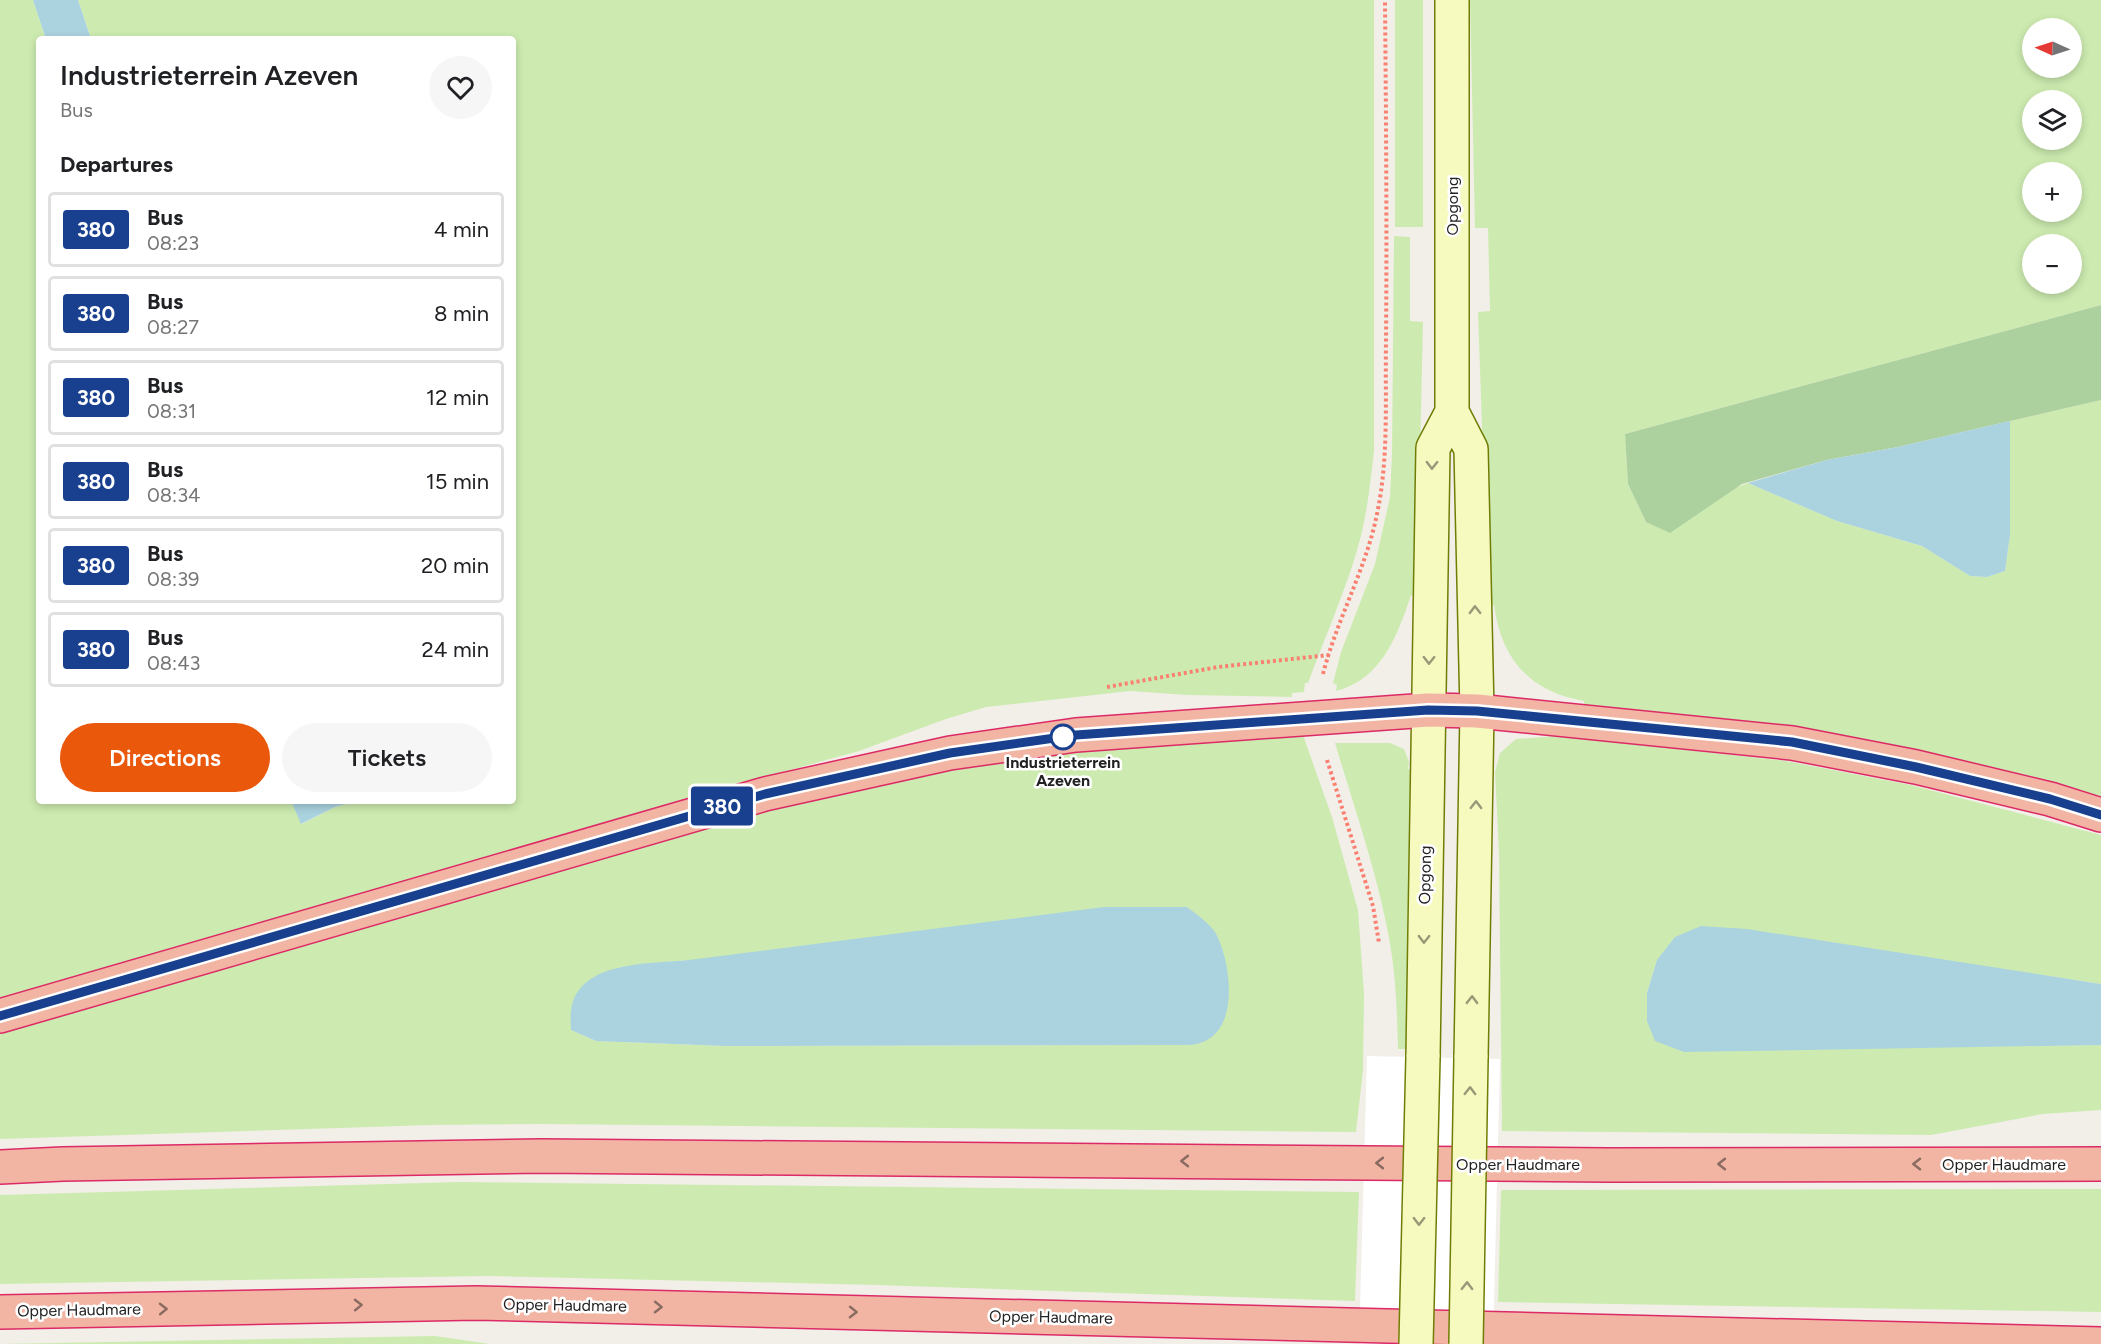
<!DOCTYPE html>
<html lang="en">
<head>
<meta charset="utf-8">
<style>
	:root { --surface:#fff; --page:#f6f6f6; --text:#202124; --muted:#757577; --line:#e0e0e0; --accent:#ea580c }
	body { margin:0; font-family:Figtree,sans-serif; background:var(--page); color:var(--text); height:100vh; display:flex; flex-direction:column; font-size:22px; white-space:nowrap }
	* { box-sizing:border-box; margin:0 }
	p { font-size:20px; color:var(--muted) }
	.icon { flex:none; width:33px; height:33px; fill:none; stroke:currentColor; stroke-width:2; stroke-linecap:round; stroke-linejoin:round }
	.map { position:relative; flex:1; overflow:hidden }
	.panel { position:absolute; left:36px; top:36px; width:480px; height:768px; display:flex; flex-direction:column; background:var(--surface); border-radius:6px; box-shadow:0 3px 9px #0003 }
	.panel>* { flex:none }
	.badge { padding:0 12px; border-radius:4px; font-size:21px; line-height:39px }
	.needle { width:39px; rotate:273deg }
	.controls { position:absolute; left:2022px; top:18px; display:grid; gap:12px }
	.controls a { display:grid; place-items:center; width:60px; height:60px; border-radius:50%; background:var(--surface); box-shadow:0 3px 9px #0003; font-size:30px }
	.map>.badge { position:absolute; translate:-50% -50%; box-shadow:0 0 0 3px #fff }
	h2 { padding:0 24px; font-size:22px; line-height:54px }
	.round { display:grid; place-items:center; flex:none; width:63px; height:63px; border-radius:32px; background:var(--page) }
	.head { display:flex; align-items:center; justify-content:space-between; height:102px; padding:0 24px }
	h1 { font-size:28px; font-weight:600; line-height:45px }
	.primary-button { display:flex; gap:12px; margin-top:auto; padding:12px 24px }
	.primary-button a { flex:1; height:69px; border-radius:36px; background:var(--accent); color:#fff; font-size:24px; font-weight:600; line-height:69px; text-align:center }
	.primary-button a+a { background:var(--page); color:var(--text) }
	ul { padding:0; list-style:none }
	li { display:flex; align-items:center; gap:18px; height:75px; margin:0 12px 9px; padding:0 12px; border:3px solid var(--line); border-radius:6px }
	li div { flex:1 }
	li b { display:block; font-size:22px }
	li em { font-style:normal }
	li .badge { min-width:66px; font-weight:700; text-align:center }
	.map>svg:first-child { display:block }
	.grass { fill:#cdebb0; fill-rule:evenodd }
	.forest { fill:#add19e }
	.water { fill:#aad3df }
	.pier { fill:#fff }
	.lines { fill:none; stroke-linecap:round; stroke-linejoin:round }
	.secondary-casing { stroke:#707d05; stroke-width:36 }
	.trunk-casing { stroke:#dc2a67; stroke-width:36 }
	.path { stroke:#fa8072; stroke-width:4; stroke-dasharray:3 3; stroke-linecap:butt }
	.secondary { stroke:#f7fabf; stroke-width:33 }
	.trunk { stroke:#f2b4a3; stroke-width:33 }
	.secondary-bridge-casing { stroke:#707d05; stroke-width:36; stroke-linecap:butt }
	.secondary-bridge { stroke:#f7fabf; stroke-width:33 }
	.oneway { stroke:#979978 }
	.oneway2 { stroke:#8a6b62 }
	.line-casing { stroke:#fff; stroke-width:14 }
	.line { stroke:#19408f; stroke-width:9 }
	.stop-dot { fill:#fff; stroke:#19408f; stroke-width:3 }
	.labels { text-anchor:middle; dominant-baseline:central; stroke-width:5; stroke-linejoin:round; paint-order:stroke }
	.street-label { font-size:16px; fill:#222; stroke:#fff }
	.stop-label { font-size:16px; font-weight:bold; fill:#222; stroke:#fff }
</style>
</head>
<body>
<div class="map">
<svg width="2101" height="1344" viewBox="0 0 2101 1344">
	<rect width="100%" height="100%" fill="#f2efe9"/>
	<path class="grass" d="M0 0H33L46 39H39V801H293V803L302 824 335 807 357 801H513V39H91L78 0H1374V450C1371 478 1368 507 1361 536 1348 586 1326 634 1308 683H1305L1304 692 1292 693V697L1187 695 1130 691 986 707 946 719 859 751 681 800 355 895 0 1001Z
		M1395 0H1423V227H1395Z
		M1470 0H2101V305L1625 434 1628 484 1646 522 1748 483 1837 521 1922 546 1970 576 1987 577 2005 571 2010 535V421L2101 400V800L1689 717 1584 705V701C1530 692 1501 659 1494 605H1490L1488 597 1478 312 1490 311 1488 228H1475ZM2032 28H2072V68H2032ZM2032 100H2072V140H2032ZM2032 172H2072V212H2032ZM2032 244H2072V284H2032Z
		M1394 236 1410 237V321L1423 322 1417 590 1413 596 1411 595C1398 635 1381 680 1336 691L1337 685 1333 683 1341 652 1375 564 1390 497 1392 454Z
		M1303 735 1332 817 1358 910 1364 994 1363 1070 1356 1132 542 1124 431 1125 0 1139V1032L770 807 960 768 1077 750ZM689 960 1203 1043 1175 1045 725 1046 596 1041 571 1030 620 967Z
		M1558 736 1786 761 1911 785 2101 835V984L2049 976 1657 960 1647 993V1021L1905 1047 2101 1045V1110L2043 1114 1931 1135 1502 1131 1499 852 1495 772 1500 753 1516 739Z
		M1335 743H1390L1404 749 1409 762 1408 769 1413 770 1407 1049H1398C1397 1012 1396 975 1389 938 1377 872 1354 807 1335 743Z
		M459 1182 1359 1192 1355 1301 877 1285 489 1276 0 1284V1195Z
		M2101 1189V1312L1498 1302 1501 1190Z
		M435 1336 490 1344H0Z"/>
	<path class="forest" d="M2101 305V400L1898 447 1827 460 1742 484 1670 533 1646 522 1628 484 1625 434Z"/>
	<path class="water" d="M33 0H78L91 39H46Z
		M2010 421V535L2005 571 1987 577 1970 576 1922 546 1837 521 1748 483 1827 460 1898 447Z
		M293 801H357L335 807 301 824 292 803Z
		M1104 907H1187C1196 914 1209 923 1215 932 1231 960 1240 1028 1203 1042 1195 1046 1183 1045 1175 1045L725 1046 596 1041 571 1030C571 1024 570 1017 571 1011 577 960 651 964 689 960Z
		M1701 926 1747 929 2101 984V1045L1684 1052 1655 1041 1647 1021V993L1657 960 1675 937Z"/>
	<path class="pier" d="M1367 1056 1500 1059 1493 1344H1359Z"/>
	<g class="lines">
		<g class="secondary-casing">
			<path id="secondary" d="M1452 0V412L1471 449 1477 711 1471 1058
				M1423 1057 1433 448 1452 412"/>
		</g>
		<g class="trunk-casing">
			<path id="trunk" d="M0 1016 765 794 950 753 1076 735 1428 710 1477 711 1792 743 1916 767 2050 799 2101 815
				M0 1167 63 1164 541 1156 1607 1165 2101 1164
				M0 1312 476 1303 2101 1344"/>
		</g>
		<path class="path" d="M1323 674C1337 619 1366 569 1377 514 1389 458 1385 398 1386 342 1387 228 1386 114 1385 0
			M1107 687 1218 667 1329 655
			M1327 760 1373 906 1379 943"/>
		<use href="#secondary" class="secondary"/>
		<use href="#trunk" class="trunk"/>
		<g class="secondary-bridge-casing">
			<path id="secondary-bridge" d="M1416 1344 1423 1057
				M1466 1344 1471 1058"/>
		</g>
		<use href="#secondary-bridge" class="secondary-bridge"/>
	</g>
	<defs><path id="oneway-chevron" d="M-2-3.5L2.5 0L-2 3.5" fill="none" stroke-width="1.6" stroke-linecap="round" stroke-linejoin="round" transform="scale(1.5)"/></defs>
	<g class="oneway">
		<use href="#oneway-chevron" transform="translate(1432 465) rotate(91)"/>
		<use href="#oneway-chevron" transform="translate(1475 610) rotate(-91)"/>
		<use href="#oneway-chevron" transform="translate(1429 660) rotate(91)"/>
		<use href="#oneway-chevron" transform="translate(1476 805) rotate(-89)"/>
		<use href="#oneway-chevron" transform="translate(1424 939) rotate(91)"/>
		<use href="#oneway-chevron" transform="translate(1472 1000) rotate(-89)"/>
		<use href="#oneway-chevron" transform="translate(1470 1091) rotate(-89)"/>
		<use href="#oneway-chevron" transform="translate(1419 1221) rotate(91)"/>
		<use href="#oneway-chevron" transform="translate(1467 1286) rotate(-89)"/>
	</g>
	<g class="oneway2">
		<use href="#oneway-chevron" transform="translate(1185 1161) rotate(-180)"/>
		<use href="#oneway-chevron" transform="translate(1380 1163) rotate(-180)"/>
		<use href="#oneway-chevron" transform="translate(1722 1164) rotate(180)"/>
		<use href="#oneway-chevron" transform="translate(1917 1164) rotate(180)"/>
		<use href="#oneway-chevron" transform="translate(358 1305) rotate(-1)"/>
		<use href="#oneway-chevron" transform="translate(658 1307) rotate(1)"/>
		<use href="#oneway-chevron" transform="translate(163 1309) rotate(-1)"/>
		<use href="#oneway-chevron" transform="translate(853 1312) rotate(1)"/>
	</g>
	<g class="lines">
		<g class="line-casing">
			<path id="line" d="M0 1016 765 794 950 753 1076 735 1428 710 1477 711 1792 742 1916 767 2050 799 2101 815"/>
		</g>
		<use href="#line" class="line"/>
	</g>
	<circle class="stop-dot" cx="1063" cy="737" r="12"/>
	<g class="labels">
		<g class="street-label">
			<text transform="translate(1452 206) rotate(-90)">Opgong</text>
			<text transform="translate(1425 875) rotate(-89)">Opgong</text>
			<text x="1518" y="1164">Opper Haudmare</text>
			<text x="2004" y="1164">Opper Haudmare</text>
			<text transform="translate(565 1305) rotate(1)">Opper Haudmare</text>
			<text transform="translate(79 1310) rotate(-1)">Opper Haudmare</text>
			<text transform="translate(1051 1317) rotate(1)">Opper Haudmare</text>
		</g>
		<g class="stop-label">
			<text x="1063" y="762">Industrieterrein<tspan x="1063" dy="18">Azeven</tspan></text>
		</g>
	</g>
</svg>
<div class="controls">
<a><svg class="needle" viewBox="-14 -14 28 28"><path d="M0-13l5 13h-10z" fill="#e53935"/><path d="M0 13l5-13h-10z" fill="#757577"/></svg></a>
<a><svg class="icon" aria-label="layers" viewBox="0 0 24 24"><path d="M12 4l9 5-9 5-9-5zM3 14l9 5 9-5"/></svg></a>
<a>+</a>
<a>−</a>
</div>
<b class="badge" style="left:722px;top:806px;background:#19408f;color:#fff">380</b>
<section class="panel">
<div class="head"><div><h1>Industrieterrein Azeven</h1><p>Bus</p></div><a class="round"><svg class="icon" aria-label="heart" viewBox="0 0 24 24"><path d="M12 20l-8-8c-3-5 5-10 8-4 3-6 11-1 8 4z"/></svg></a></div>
<h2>Departures</h2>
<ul>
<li><span class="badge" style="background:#19408f;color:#fff">380</span><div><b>Bus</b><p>08:23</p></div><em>4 min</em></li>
<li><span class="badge" style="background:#19408f;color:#fff">380</span><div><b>Bus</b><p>08:27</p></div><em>8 min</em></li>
<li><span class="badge" style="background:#19408f;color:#fff">380</span><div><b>Bus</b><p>08:31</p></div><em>12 min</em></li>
<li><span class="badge" style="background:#19408f;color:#fff">380</span><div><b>Bus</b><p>08:34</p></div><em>15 min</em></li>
<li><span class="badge" style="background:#19408f;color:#fff">380</span><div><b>Bus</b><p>08:39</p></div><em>20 min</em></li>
<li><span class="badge" style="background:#19408f;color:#fff">380</span><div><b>Bus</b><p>08:43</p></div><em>24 min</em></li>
</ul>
<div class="primary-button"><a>Directions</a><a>Tickets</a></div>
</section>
</div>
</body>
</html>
